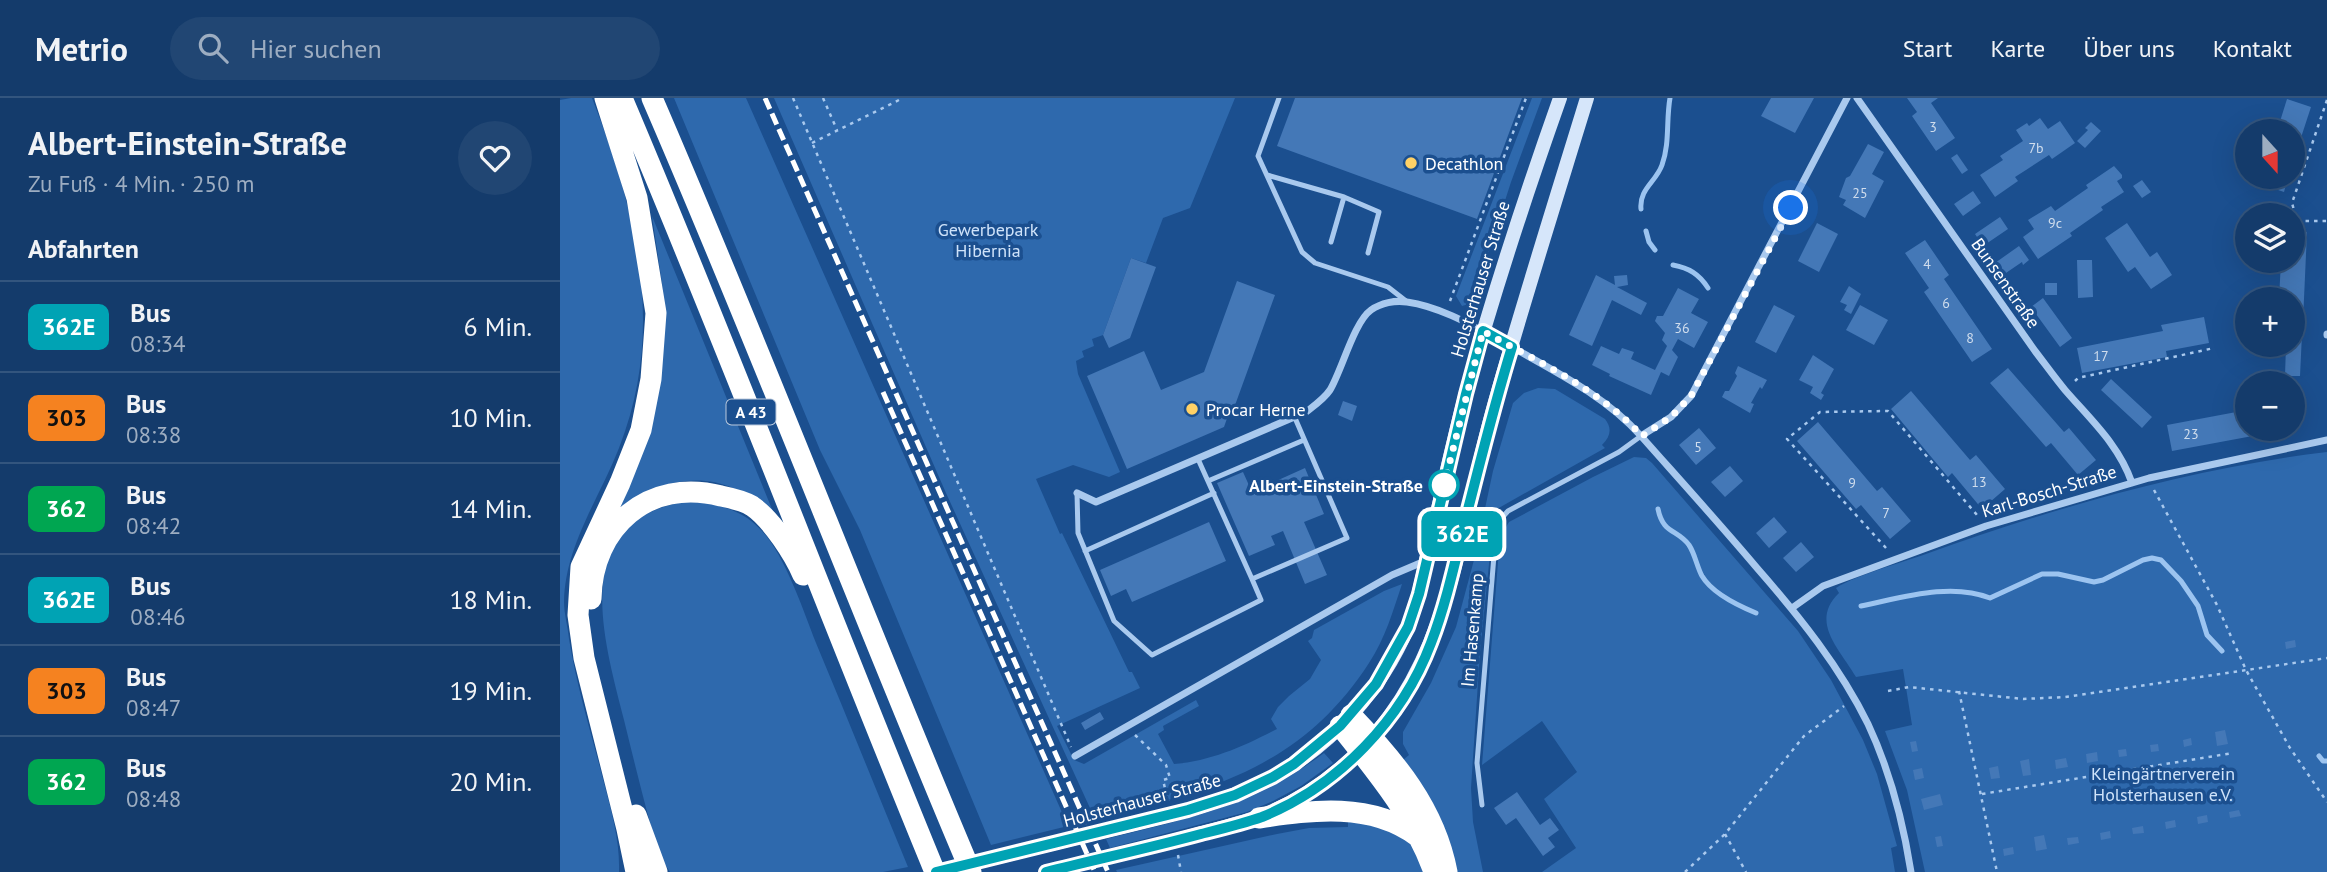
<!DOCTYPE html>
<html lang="de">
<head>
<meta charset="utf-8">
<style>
	:root { --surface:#143b6b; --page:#214673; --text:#f1f3f6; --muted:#9dadc1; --line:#33557e }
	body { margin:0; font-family:"PT Sans",sans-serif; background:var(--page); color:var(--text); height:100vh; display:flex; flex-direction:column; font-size:26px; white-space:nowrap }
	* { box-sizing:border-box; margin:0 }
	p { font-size:23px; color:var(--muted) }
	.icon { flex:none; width:38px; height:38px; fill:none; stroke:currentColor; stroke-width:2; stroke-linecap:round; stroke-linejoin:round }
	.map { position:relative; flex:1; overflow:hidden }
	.drawer { display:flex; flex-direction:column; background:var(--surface); width:560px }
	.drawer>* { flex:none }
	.badge { padding:0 14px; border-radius:10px; font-size:24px; line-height:46px }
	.needle { width:46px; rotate:159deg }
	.tools { position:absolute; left:1675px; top:21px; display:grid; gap:14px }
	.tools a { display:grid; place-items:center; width:70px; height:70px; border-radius:50%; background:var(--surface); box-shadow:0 7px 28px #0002,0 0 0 2px var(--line); font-size:35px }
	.you { position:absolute; width:35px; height:35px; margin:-18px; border:5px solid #fff; border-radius:50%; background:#1a73e8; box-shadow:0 0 0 10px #1a73e833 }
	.map>.badge { position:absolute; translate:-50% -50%; box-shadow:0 0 0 4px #fff }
	h2 { padding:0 28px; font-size:26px; line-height:63px }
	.round { display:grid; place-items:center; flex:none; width:74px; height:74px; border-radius:37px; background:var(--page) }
	.head { display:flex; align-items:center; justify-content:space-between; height:119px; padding:0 28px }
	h1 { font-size:33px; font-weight:800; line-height:52px }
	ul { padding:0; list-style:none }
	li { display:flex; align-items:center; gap:21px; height:91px; padding:0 28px; border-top:2px solid var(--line) }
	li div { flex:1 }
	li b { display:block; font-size:26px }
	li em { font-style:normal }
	li .badge { min-width:77px; font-weight:700; text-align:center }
	header { display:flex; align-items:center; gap:42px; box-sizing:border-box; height:98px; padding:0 35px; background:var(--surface); border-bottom:2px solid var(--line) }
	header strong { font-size:33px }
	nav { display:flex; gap:38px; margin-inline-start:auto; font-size:24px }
	.search { width:490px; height:63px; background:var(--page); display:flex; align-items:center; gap:18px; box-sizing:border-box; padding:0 24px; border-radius:38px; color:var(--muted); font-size:26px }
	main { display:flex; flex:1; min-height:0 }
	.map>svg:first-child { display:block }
	.green { fill:#2e69ad }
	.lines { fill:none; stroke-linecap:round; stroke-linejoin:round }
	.stream { stroke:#9cc4f0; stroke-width:5 }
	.building { fill:#4478b7 }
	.path { stroke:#a9c9ee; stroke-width:2.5; stroke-dasharray:3.5 5; stroke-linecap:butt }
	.lane { stroke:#a9c9ee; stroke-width:5 }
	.street { stroke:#a9c9ee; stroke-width:7 }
	.secondary { stroke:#d6e6fa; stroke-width:14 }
	.highway { stroke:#fff; stroke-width:21 }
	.rail { stroke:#fff; stroke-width:5; stroke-dasharray:12 5; stroke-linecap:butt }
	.line-casing { stroke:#fff; stroke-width:16 }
	.line { stroke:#00a3b4; stroke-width:10 }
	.walk { stroke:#fff; stroke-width:7; stroke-dasharray:0 12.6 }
	.poi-dot { fill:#ffd166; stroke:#1b4f8f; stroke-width:2.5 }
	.stop-dot { fill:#fff; stroke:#00a3b4; stroke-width:3.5 }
	.labels { text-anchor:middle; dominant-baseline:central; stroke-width:7; stroke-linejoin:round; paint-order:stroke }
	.number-label { font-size:14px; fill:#d0dded }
	.shield { fill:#1b4f8f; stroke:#bbcadd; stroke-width:2 }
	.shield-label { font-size:16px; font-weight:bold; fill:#fff }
	.poi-label { font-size:18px; fill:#fff; stroke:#1b4f8f; text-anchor:start }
	.park-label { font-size:18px; fill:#cfe3fa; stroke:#1b4f8f }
	.street-label { font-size:18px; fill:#fff; stroke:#1b4f8f }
	.stop-label { font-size:18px; font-weight:bold; fill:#fff; stroke:#1b4f8f; text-anchor:end }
</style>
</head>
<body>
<header>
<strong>Metrio</strong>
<div class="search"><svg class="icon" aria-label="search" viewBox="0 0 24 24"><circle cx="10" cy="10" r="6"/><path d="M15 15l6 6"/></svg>Hier suchen</div>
<nav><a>Start</a><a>Karte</a><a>Über uns</a><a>Kontakt</a></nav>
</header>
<main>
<section class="drawer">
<div class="head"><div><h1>Albert-Einstein-Straße</h1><p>Zu Fuß · 4 Min. · 250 m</p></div><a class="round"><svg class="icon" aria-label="heart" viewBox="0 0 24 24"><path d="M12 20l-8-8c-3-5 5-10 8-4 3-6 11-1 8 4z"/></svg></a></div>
<h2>Abfahrten</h2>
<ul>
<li><span class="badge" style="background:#00a3b4;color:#fff">362E</span><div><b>Bus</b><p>08:34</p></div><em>6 Min.</em></li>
<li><span class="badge" style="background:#f58220;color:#111">303</span><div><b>Bus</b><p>08:38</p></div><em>10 Min.</em></li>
<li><span class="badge" style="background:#00a651;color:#fff">362</span><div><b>Bus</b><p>08:42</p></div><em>14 Min.</em></li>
<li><span class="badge" style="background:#00a3b4;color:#fff">362E</span><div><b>Bus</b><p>08:46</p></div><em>18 Min.</em></li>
<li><span class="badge" style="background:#f58220;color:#111">303</span><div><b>Bus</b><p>08:47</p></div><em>19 Min.</em></li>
<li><span class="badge" style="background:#00a651;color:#fff">362</span><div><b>Bus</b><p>08:48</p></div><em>20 Min.</em></li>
</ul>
</section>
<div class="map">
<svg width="1767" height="774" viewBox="0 0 1767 774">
	<rect width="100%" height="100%" fill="#1b4f8f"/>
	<path class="green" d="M11 0H32C77 115 106 231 59 350 39 401 5 448 4 504 4 516 8 529 9 541 17 590 32 638 44 685 52 715 60 744 59 774H0V2Z
		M114 0H186L508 728 431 747 300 432 260 352Z
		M214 0H675L630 110 603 120 586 165 571 160 543 237 532 241 534 248 522 253 524 259 516 263 518 276 560 374 549 379 513 367 476 381 500 436 502 435 569 574H572L580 590 497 628 514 662 524 666 636 602 639 608 603 628 604 632 598 636 614 666C652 663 684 648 717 631L711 621 718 609 729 598 750 581 761 562 748 543 752 540 754 532 824 493 842 486C833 513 825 541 809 565 741 670 649 693 535 721L386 395Z
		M972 0H982L951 84 912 205 902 208 896 198Z
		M92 118 214 416C201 408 187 397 173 390 133 372 83 388 53 417L104 224 102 185Z
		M978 290 995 291 1045 321C1052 330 1051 338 1042 347L1045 350 937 411 934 417 920 554 911 690 913 724 923 774H895L843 662 849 657 843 646V634L871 585 896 529 914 462 933 373 953 305 964 295Z
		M1767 354V774H1365L1347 692 1325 633 1352 627 1343 571 1296 579C1280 551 1249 524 1279 495L1276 490C1296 477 1341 465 1366 456 1493 410 1633 370 1767 354Z
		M1074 359 1086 360 1092 365 1238 533 1271 582 1303 642 1317 676 1337 748 1331 750 1335 774H982L1016 750 984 701 1017 674 982 623 922 667 940 439 949 424 1033 379Z
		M137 402C160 408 182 412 199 430 224 454 243 512 256 545 287 619 317 694 348 769L323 774H110L99 757C86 712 75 667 64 622 42 535 6 416 137 402Z
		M764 655 773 665 741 688 713 703 687 714 550 750 546 741C630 720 692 708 764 655Z
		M788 721 824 728 854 748 868 774H557L556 772 717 736 749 730 788 729Z"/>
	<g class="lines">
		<path class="stream" d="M1081 111C1079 91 1096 84 1102 67 1110 45 1106 22 1110 0
			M1086 133 1089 144 1095 152
			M1113 167C1129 170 1139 176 1148 190
			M1098 411C1103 436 1117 431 1129 447 1135 456 1137 469 1142 478 1152 495 1179 508 1196 515
			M1301 508C1341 500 1390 484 1430 500L1482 476H1498L1534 484 1543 482 1583 462 1592 460 1601 462 1621 483 1638 508 1647 537 1662 553
			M1759 658 1763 663H1767"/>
	</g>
	<path class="building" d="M735 0H962L917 121 717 48Z
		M1211 0H1254L1235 35 1201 18Z
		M1347 0H1378L1371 5 1395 40 1376 53 1352 18 1357 14Z
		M1727 1 1751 9 1733 64 1732 33H1717Z
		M1480 20 1488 31 1500 23 1515 45 1492 61 1489 57 1466 72 1455 79 1458 83 1435 99 1420 77 1443 62 1440 58 1463 43 1456 32 1467 25 1469 28Z
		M1531 24 1541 33 1525 50 1517 43 1528 32 1525 30Z
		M1308 46 1324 54 1312 76 1324 83 1305 120 1283 107 1286 102 1279 99 1286 80 1290 78Z
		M1397 56 1408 72 1402 76 1391 60Z
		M1554 68 1562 77V80L1557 83 1564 94 1541 109 1543 112 1510 135 1512 138 1478 161 1463 139 1474 131 1468 122 1491 108 1495 113 1528 90 1526 87Z
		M1702 79H1728L1724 94 1700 86Z
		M1582 82 1591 94 1582 100 1573 88Z
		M1413 93 1421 105 1403 118 1394 106Z
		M1440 119 1448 131 1423 148 1415 136Z
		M1257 125 1278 136 1259 174 1238 163Z
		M1567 125 1590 159 1597 154 1612 177 1591 191 1575 169 1568 174 1545 140Z
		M1732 133 1747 134 1743 223 1732 222V201H1719L1721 163H1732Z
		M1365 142 1389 177 1384 181 1432 251 1412 264 1364 194 1369 190 1345 155Z
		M1459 148 1469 162 1463 167 1462 164 1443 177 1435 165Z
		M571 160 596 169 570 240 549 250 543 237Z
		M1517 162H1532L1533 199 1518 200Z
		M1036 177 1055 187 1054 178 1067 177 1068 187 1057 189 1087 205 1081 217 1052 202 1032 248 1009 237Z
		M677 183 715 197 674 310 671 309 664 329 567 371 527 278 584 253 601 292 644 274Z
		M1485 185H1497V197H1485Z
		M1289 188 1301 196 1291 216 1284 212 1287 207 1280 204Z
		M1118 190 1139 201 1131 215 1148 224 1134 250 1118 241 1112 252 1118 259 1109 278 1101 274 1091 297 1049 278 1050 276 1032 267 1041 248 1059 256 1062 250 1074 254 1071 261 1095 272 1107 248 1102 242 1105 235 1095 223 1097 218H1103Z
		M1483 200 1512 240 1500 249 1471 209Z
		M1214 207 1235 218 1216 255 1195 244Z
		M1300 207 1328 222 1314 247 1286 232Z
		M1644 219 1649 245 1606 253 1607 259 1522 275 1517 250 1603 233 1601 227Z
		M1732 236H1742L1740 278H1725L1726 247H1732Z
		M1253 257 1274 271 1261 295 1264 297 1261 302 1250 295 1253 289 1239 282Z
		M1178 268 1207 282 1202 291 1200 289 1191 305 1194 306 1190 315 1162 299 1165 293H1169L1177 278 1175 275Z
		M1448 270 1504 334 1509 330 1536 362 1518 377 1491 345 1486 349 1430 285Z
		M1551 281 1592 319 1582 330 1541 292Z
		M1351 293 1410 362 1416 357 1445 391 1422 411 1392 375 1388 379 1331 311Z
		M1735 296 1740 322 1732 324V297Z
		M783 303 797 308 792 323 778 317Z
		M1687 312V331H1697L1698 337 1612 353 1607 327Z
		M1258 324 1317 393 1322 389 1351 423 1330 441 1301 407 1296 411 1237 343Z
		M1139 330 1156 350 1136 367 1119 347Z
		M1170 368 1183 383 1165 399 1151 384Z
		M745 370 764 416 744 424 767 477 745 486 723 433 711 438 715 447 689 458 657 385 683 374 692 394Z
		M1214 419 1227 434 1209 450 1196 435Z
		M649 424 666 463 572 504 566 491 551 498 540 472Z
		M1241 444 1254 459 1236 474 1223 460Z
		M1735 542 1736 549 1726 551 1725 544Z
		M540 614 544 621 525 632 521 625Z
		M1665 632 1668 646 1657 648 1655 634Z
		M1631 640 1632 647 1624 649 1623 642Z
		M1356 643 1358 653 1352 654 1350 644Z
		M1598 646 1599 653 1591 654 1590 647Z
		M1566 651 1567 658 1559 659 1558 652Z
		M1537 654 1538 663 1527 665 1526 656Z
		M1506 660 1508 669 1496 671 1495 662Z
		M1469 661 1471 677 1463 678 1460 663Z
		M1438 668 1440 680 1431 681 1429 670Z
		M1362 670 1364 680 1355 682 1353 672Z
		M957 694 980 727 990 720 999 732 988 740 995 749 983 758 956 720 946 727 934 710Z
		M1380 696 1383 707 1364 712 1361 701Z
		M1679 712 1681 718 1670 720 1669 714Z
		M1647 717 1648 724 1638 726 1637 719Z
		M1615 722 1616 729 1606 731 1605 724Z
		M1583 728 1584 735 1573 736 1572 730Z
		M1550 733 1551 740 1541 742 1540 735Z
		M1484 737 1487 751 1476 753 1474 739Z
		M1381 738 1383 748 1377 749 1375 739Z
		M1518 739 1519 745 1508 747 1507 740Z
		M1453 749 1454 756 1444 758 1443 751Z"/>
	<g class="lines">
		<path class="path" d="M233 0 511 649
			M263 0 277 32
			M1767 2 1732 105 1737 123H1767
			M252 45 343 0
			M890 203 966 0
			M1515 283 1518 280 1654 250
			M1594 392 1657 507 1686 572 1730 650 1767 704
			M1326 450 1227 341 1260 314 1328 313 1417 417
			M1328 593 1349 589 1463 601 1505 599 1767 560
			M1399 593 1437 774
			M575 637 606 667 610 680 603 682 608 703
			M1422 696 1673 655
			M1165 736 1186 774
			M618 757 621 774
			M1125 774 1165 736 1244 638 1284 608"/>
		<path class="lane" d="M719 0 698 58 742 154 755 165 828 189 846 203
			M707 77 784 99
			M771 144 784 99 819 114 808 155
			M638 361 692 481 787 440 735 320
			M648 383 744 342
			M517 395 518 435 554 523 592 557 701 502 692 481
			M525 453 654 395
			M922 707 917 665 936 433 939 423 948 413 1059 354 1081 338"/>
		<path class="street" d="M1297 0 1475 253C1485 266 1495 280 1505 292 1531 322 1559 347 1572 385
			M1767 236V237
			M1081 338 1111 319 1131 298 1287 0
			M517 395 536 404 746 314C755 307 764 301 770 292 782 272 794 224 811 212 821 205 835 202 847 204 883 209 918 231 950 248 996 274 1045 298 1081 338 1120 382 1159 425 1197 470 1239 518 1280 569 1308 626 1330 673 1343 723 1351 774
			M1232 510 1263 488 1426 428 1589 380 1767 342
			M515 658 832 477 865 463"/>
		<path class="secondary" d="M376 774C434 760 491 746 549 732 604 718 662 707 713 679 772 647 822 591 848 529 858 505 862 479 868 454 881 400 892 345 907 291 934 193 966 96 1000 0
			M486 774C536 762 586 751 635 737 673 727 710 718 744 697 891 604 892 455 935 304 964 202 996 101 1027 0"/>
		<path class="highway" d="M45 0 77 100 96 215 91 281 81 332 60 385 21 469 18 517 24 560 67 731 76 774
			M62 0C171 256 269 517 375 774
			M92 0C203 256 302 517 411 774
			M31 501C32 429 89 379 161 398 171 400 184 403 192 408 212 422 234 456 243 477
			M791 617C835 663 875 710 887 774
			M780 628C816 673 855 720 874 774
			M76 717 97 774
			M699 720C753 712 811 704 857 738"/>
		<path class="rail" d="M205 0 548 774
			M323 294 535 774"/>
	</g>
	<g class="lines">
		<g class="line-casing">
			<path id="line" d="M376 774 628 712 675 697 713 679 734 666 780 628 816 586 848 529 859 496 906 296 923 233 952 249C934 307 920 365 905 423 895 464 886 506 871 545 842 622 778 688 702 719 682 726 661 731 641 736 589 750 538 761 486 774"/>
		</g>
		<use href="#line" class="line"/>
		<path class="walk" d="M884 387 923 233C978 264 1039 291 1082 338L1111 319 1131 298 1231 110"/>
	</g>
	<g class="poi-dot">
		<circle cx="851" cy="65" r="7"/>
		<circle cx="632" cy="311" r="7"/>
	</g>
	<circle class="stop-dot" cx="884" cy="387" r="14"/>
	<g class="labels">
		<g class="number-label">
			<text x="1373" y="29">3</text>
			<text x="1476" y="50">7b</text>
			<text x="1300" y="95">25</text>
			<text x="1495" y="125">9c</text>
			<text x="1367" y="166">4</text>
			<text x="1386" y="205">6</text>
			<text x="1122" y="230">36</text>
			<text x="1410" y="240">8</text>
			<text x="1541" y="258">17</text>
			<text x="1631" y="336">23</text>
			<text x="1138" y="349">5</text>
			<text x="1419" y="384">13</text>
			<text x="1292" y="385">9</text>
			<text x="1326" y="415">7</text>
		</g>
		<rect class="shield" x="166.5" y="301.5" width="49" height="25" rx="5"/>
		<g class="shield-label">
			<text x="191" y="314">A 43</text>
		</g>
		<g class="poi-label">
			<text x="865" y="65">Decathlon</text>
			<text x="646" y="311">Procar Herne</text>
		</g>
		<g class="park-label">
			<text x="428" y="131">Gewerbepark<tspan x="428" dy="21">Hibernia</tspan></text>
			<text x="1603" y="675">Kleingärtnerverein<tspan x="1603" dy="21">Holsterhausen e.V.</tspan></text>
		</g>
		<g class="street-label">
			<text transform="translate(920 181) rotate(-73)">Holsterhauser Straße</text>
			<text transform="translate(1446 185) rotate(55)">Bunsenstraße</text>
			<text transform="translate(1489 393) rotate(-17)">Karl-Bosch-Straße</text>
			<text transform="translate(912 532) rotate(-85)">Im Hasenkamp</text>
			<text transform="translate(582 702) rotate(-15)">Holsterhauser Straße</text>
		</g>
		<g class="stop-label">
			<text x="863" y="387">Albert-Einstein-Straße</text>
		</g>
	</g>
</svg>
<div class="tools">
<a><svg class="needle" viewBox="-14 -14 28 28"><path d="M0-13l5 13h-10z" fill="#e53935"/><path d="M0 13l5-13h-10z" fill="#9dadc1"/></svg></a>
<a><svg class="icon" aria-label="layers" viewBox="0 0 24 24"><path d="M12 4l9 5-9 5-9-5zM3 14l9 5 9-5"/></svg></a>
<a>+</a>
<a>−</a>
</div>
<div class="you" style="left:1231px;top:110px"></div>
<b class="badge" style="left:902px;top:436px;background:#00a3b4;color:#fff">362E</b>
</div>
</main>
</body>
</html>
